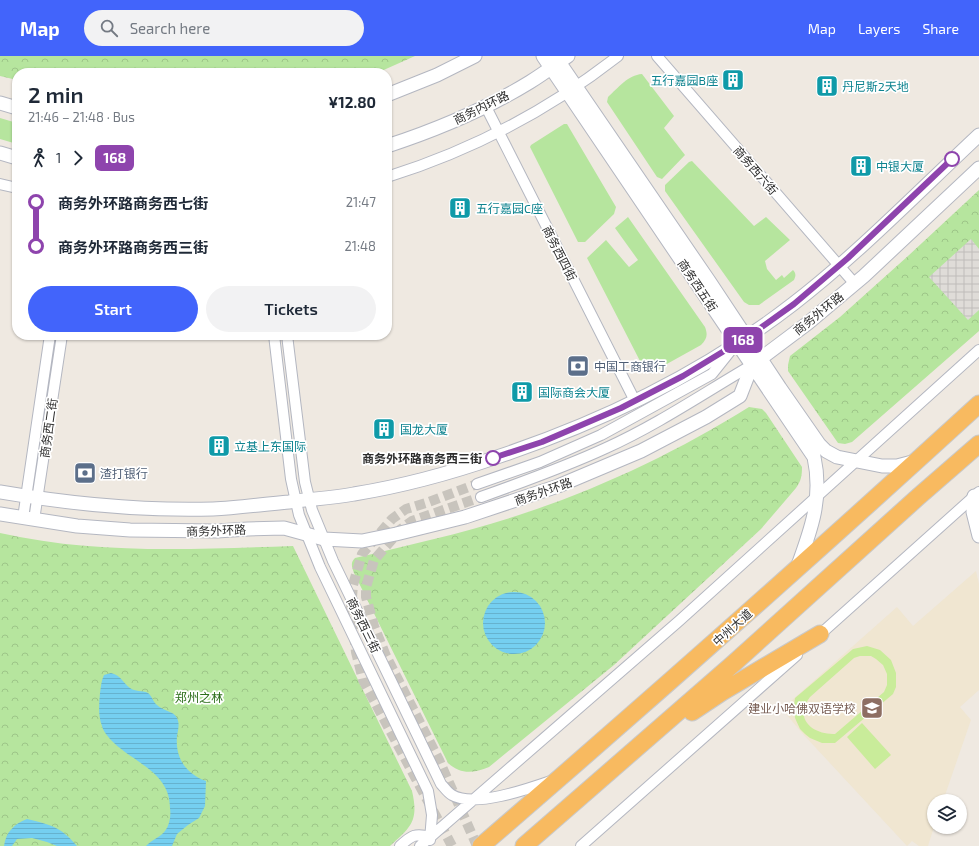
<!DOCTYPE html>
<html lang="en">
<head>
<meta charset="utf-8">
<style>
	:root { --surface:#fff; --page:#f2f2f3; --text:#1f2937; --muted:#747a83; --accent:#4264fb }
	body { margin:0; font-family:"Exo 2","Noto Sans SC",sans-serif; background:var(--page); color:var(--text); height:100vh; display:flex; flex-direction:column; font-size:15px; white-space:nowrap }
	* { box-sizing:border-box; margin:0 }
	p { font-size:13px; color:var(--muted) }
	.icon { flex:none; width:22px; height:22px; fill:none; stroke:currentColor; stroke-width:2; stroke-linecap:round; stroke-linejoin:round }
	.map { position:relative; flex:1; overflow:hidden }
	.panel { position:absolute; left:12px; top:12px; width:380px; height:272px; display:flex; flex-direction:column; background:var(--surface); border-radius:16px; box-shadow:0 1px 3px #0004 }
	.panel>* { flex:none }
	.badge { padding:0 8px; border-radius:6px; font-size:14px; line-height:26px }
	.controls { position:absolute; left:927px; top:738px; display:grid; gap:8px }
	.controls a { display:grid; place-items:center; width:40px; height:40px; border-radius:50%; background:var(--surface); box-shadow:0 1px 3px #0004; font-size:20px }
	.map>.badge { position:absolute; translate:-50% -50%; box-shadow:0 0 0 2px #fff }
	.legs { display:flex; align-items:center; gap:6px; height:44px; padding:0 16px; font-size:13px }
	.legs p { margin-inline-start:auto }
	.headline { display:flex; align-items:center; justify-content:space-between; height:68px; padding:0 16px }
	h1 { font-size:22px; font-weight:600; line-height:30px }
	.cta { display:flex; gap:8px; margin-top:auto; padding:8px 16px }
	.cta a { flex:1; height:46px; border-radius:24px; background:var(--accent); color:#fff; font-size:16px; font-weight:600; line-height:46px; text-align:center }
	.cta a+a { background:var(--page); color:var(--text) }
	ul { padding:0 16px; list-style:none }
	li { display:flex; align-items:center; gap:14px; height:44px; font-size:15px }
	li i { display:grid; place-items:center; width:6px; height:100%; margin:0 5px; background:currentColor }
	li i::after { content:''; width:10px; height:10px; margin:-5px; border:3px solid; border-radius:50%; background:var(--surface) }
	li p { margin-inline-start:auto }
	li:first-child i { background:linear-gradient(#0000 50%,currentColor 0) }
	li:last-child i { background:linear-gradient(currentColor 50%,#0000 0) }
	header { display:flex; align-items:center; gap:24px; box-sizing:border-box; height:56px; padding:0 20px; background:var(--accent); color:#fff }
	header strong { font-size:19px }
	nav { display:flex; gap:22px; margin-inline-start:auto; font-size:14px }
	.search { width:280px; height:36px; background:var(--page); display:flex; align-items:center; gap:10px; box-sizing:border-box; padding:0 14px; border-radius:22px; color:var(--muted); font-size:15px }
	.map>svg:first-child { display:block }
	.education { fill:#f0e6d1 }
	.grass { fill:#b6e59e }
	.park { fill:url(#park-crowns) }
	.pitch { fill:#c9ec9a; fill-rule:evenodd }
	.plaza { fill:url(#plaza-grid) }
	.water { fill:url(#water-rules) }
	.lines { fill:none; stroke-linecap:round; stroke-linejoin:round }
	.minor-tunnel { stroke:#c8c4bd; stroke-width:10; stroke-dasharray:10 5; stroke-linecap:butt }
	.minor-casing { stroke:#b4b7c1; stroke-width:12 }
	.tertiary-casing { stroke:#b4b7c1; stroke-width:15 }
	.trunk-casing { stroke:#c9c9c9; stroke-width:19 }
	.minor { stroke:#fff; stroke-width:10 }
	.tertiary { stroke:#fff; stroke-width:13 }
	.trunk { stroke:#f8ba60; stroke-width:17 }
	.line-1-casing { stroke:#fff; stroke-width:9 }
	.line-1 { stroke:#8e44ad; stroke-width:6 }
	.stop-1-dot { fill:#fff; stroke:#8e44ad; stroke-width:2 }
	.labels { text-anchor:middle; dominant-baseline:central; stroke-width:3.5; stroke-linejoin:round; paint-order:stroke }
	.culture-label { font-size:12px; fill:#0d838f; stroke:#fff; text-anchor:start }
	.street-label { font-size:12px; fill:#2e2e2e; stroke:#fff }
	.service-label { font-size:12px; fill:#4e5e75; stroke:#fff; text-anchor:start }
	.stop-label { font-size:12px; font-weight:bold; fill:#2e2e2e; stroke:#fff; text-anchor:end }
	.park-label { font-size:12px; fill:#2c6e1b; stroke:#fff }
	.education-label { font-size:12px; fill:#785e54; stroke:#fff; text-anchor:end }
</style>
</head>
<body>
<header>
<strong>Map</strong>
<div class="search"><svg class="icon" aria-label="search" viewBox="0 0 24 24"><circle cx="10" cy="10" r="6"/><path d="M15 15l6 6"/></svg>Search here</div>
<nav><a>Map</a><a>Layers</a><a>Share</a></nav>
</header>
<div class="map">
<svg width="979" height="790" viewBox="0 0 979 790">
	<defs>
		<pattern id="park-crowns" width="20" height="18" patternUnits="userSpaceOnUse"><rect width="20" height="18" fill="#b6e59e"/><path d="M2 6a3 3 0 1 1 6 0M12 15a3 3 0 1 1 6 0" fill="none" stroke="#9dc588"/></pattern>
		<pattern id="plaza-grid" width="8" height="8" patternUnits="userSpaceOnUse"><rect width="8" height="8" fill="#dfdcd8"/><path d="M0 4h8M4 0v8" fill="none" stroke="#c0bdba"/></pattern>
		<pattern id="water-rules" width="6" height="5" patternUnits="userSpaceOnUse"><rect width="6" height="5" fill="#75cff0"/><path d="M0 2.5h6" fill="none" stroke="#66b2ce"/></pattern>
	</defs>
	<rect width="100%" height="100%" fill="#efe9e1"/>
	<path class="education" d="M976 515 979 528V634L960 651 971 664 943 745H934V771L928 790H919L912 785 907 790 802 677 782 653 897 551 913 570Z"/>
	<path class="grass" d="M642 18 674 60 664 72 685 99 662 123 657 121 607 46 608 41C618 32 628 19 642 18Z
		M0 62 17 67V88L0 83Z
		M564 68H567L616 151 614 158 585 186H578L530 91 531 89Z
		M692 105 754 170 766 161 790 184 765 205 767 213 776 224 782 219 784 222 793 214C796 217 796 220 794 224L759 249H749L744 246 665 135V129L689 106Z
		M628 161 705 271C708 279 707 283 701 289L656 314 647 312 640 305 587 202 606 184 629 211 638 204 615 172Z"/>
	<path class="park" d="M0 0H415L377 17H17V24L0 20Z
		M979 134V275L852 386 845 388 838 387 788 315V309L790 300 840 261 908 200Z
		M749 351 762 353 766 357 802 411C802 420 801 425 796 432L761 473 614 609 489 711C474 717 461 719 448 707L354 517C352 511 350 507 355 502 409 489 464 477 516 460 597 434 677 396 749 351Z
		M0 477C97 499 195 493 293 490L412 735C419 765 411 771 390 790H0Z"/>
	<path class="pitch" d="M867 590 880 594 891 604 896 617V631L893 638 835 687H822L810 682 805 678 800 673 795 662 794 649 795 642 853 593ZM860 600H871L876 603 883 609 887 618V629L884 636 835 678C813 679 793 663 810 641L854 602Z
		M862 667 891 699 875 713 847 681Z"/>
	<path class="plaza" d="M971 183 979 193V254L968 264 929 221Z"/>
	<path class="water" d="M483 567a31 31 0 1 1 62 0a31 31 0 1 1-62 0Z
		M111 617C122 620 122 626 130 632 135 636 142 634 148 637 152 640 153 646 157 649 163 655 174 655 177 662 180 668 178 674 177 680 175 702 186 718 206 725L205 750 199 762 188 769 177 778 172 790H146C151 784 161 781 165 775 170 768 171 760 170 752 170 715 131 706 110 683 107 679 103 675 102 670 98 660 99 648 100 637 101 631 101 625 104 619Z
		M27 763C51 769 60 770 77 790H57L47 786 32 782 17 783 12 790H4C6 776 14 768 27 763Z"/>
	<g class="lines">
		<path class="minor-tunnel" d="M452 790 363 624 356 596 351 553 353 529 362 498 392 463 406 453 426 447 477 428
			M477 790 439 704 386 600 374 570 366 541V531L374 504 401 473 412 465 481 441"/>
		<g class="minor-casing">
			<path id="minor" d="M657 0 855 228
				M485 49 635 345
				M387 121C470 95 549 54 618 0
				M0 128 17 132
				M274 279 291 423 299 459 320 511 428 735 432 759 430 784
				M287 279 305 426 312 454 333 505 441 728C444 731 448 737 452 739 474 752 528 733 551 725
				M477 428 540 406 601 379 712 318 732 293
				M481 441C523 426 565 411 606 392 657 369 704 337 752 309
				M23 462 50 279
				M34 464 62 279
				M816 582 979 436
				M400 790C412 779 415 777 431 781
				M420 790 679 565 979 294
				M581 790 797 599"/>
		</g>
		<g class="tertiary-casing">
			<path id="tertiary" d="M543 0 814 401C823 442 811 474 797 512
				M555 0 709 225 780 332 819 388 826 395 837 401 882 410H897L916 405
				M387 39 437 19 475 0
				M0 47 17 52
				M387 90C436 74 486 53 530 26 543 18 555 9 568 0
				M0 97 17 102
				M0 436C70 448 141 455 213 453 238 452 264 448 289 446 311 443 333 442 354 438 403 430 451 417 497 401 602 366 705 316 793 248 859 197 918 136 979 79
				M974 440 973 456 979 480
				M0 458 77 470 130 474 217 475 248 473 284 472 324 483 362 485 396 478 465 461 558 430 641 395 706 361 740 340 752 309 808 267 864 220 979 112"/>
		</g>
		<g class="trunk-casing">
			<path id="trunk" d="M692 656 722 636 820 578
				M481 790C649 645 815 498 979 348
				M524 790 733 608 918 441 979 388"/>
		</g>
		<use href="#minor" class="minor"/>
		<use href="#tertiary" class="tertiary"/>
		<use href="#trunk" class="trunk"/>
	</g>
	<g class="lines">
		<g class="line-1-casing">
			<path id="line-1" d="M493 402 542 386 621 352 683 320 752 278 794 248 848 202 952 103"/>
		</g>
		<use href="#line-1" class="line-1"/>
	</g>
	<defs>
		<g id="building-square" transform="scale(1.15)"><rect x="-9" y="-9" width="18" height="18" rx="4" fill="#0f9aa8" stroke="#fff"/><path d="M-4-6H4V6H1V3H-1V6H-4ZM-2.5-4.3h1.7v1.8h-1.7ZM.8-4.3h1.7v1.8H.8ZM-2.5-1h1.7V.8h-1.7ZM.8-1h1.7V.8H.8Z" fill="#fff"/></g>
		<g id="bank-square" transform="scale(1.15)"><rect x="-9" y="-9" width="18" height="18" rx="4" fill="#5c6f8a" stroke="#fff"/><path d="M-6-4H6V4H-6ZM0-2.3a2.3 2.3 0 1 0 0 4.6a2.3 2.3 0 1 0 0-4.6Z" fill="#fff"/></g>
		<g id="school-square" transform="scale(1.15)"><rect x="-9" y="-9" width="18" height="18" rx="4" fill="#8d6e63" stroke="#fff"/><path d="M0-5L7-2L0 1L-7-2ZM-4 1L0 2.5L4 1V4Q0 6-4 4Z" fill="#fff"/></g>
	</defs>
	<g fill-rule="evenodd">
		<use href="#building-square" x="733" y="24"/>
		<use href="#building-square" x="827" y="30"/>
		<use href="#building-square" x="861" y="110"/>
		<use href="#building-square" x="460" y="152"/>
		<use href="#bank-square" x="578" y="310"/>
		<use href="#building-square" x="522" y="336"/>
		<use href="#building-square" x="384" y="373"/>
		<use href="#building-square" x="219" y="390"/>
		<use href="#bank-square" x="85" y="417"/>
		<use href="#school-square" x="872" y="652"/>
	</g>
	<g class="stop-1-dot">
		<circle cx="952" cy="103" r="7"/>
		<circle cx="493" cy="402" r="7"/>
	</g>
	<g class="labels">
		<g class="culture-label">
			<text x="718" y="24" text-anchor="end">五行嘉园B座</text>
			<text x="842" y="30">丹尼斯2天地</text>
			<text x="876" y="110">中银大厦</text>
			<text x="476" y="152">五行嘉园C座</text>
			<text x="538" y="336">国际商会大厦</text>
			<text x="400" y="373">国龙大厦</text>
			<text x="234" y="390">立基上东国际</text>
		</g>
		<g class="street-label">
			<text transform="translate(481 51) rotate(-26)">商务内环路</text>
			<text transform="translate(756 114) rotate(49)">商务西六街</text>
			<text transform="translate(560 197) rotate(63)">商务西四街</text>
			<text transform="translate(698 229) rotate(56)">商务西五街</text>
			<text transform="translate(818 257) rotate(-39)">商务外环路</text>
			<text transform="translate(48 372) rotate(-82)">商务西二街</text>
			<text transform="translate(543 435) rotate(-19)">商务外环路</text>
			<text transform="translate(216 474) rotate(-2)">商务外环路</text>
			<text transform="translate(364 569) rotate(64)">商务西三街</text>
			<text transform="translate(732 571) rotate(-42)">中州大道</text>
		</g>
		<g class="service-label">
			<text x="594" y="310">中国工商银行</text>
			<text x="100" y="417">渣打银行</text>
		</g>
		<g class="stop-label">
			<text x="482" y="402">商务外环路商务西三街</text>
		</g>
		<g class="park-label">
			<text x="199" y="641">郑州之林</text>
		</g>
		<g class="education-label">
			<text x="856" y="652">建业小哈佛双语学校</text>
		</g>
	</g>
</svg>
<div class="controls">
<a><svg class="icon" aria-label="layers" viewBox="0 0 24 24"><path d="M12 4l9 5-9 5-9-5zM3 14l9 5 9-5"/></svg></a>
</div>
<b class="badge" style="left:743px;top:284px;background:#8e44ad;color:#fff">168</b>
<section class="panel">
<div class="headline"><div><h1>2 min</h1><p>21:46 – 21:48 · Bus</p></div><b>¥12.80</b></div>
<div class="legs"><svg class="icon" aria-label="walk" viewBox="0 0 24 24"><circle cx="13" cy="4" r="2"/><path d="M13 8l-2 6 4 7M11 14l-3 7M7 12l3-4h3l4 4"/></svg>1<svg class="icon" aria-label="forward" viewBox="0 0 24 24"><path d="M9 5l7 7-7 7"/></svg><b class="badge" style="background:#8e44ad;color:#fff">168</b></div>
<ul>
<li><i style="color:#8e44ad"></i><b>商务外环路商务西七街</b><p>21:47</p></li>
<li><i style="color:#8e44ad"></i><b>商务外环路商务西三街</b><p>21:48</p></li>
</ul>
<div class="cta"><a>Start</a><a>Tickets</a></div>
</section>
</div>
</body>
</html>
